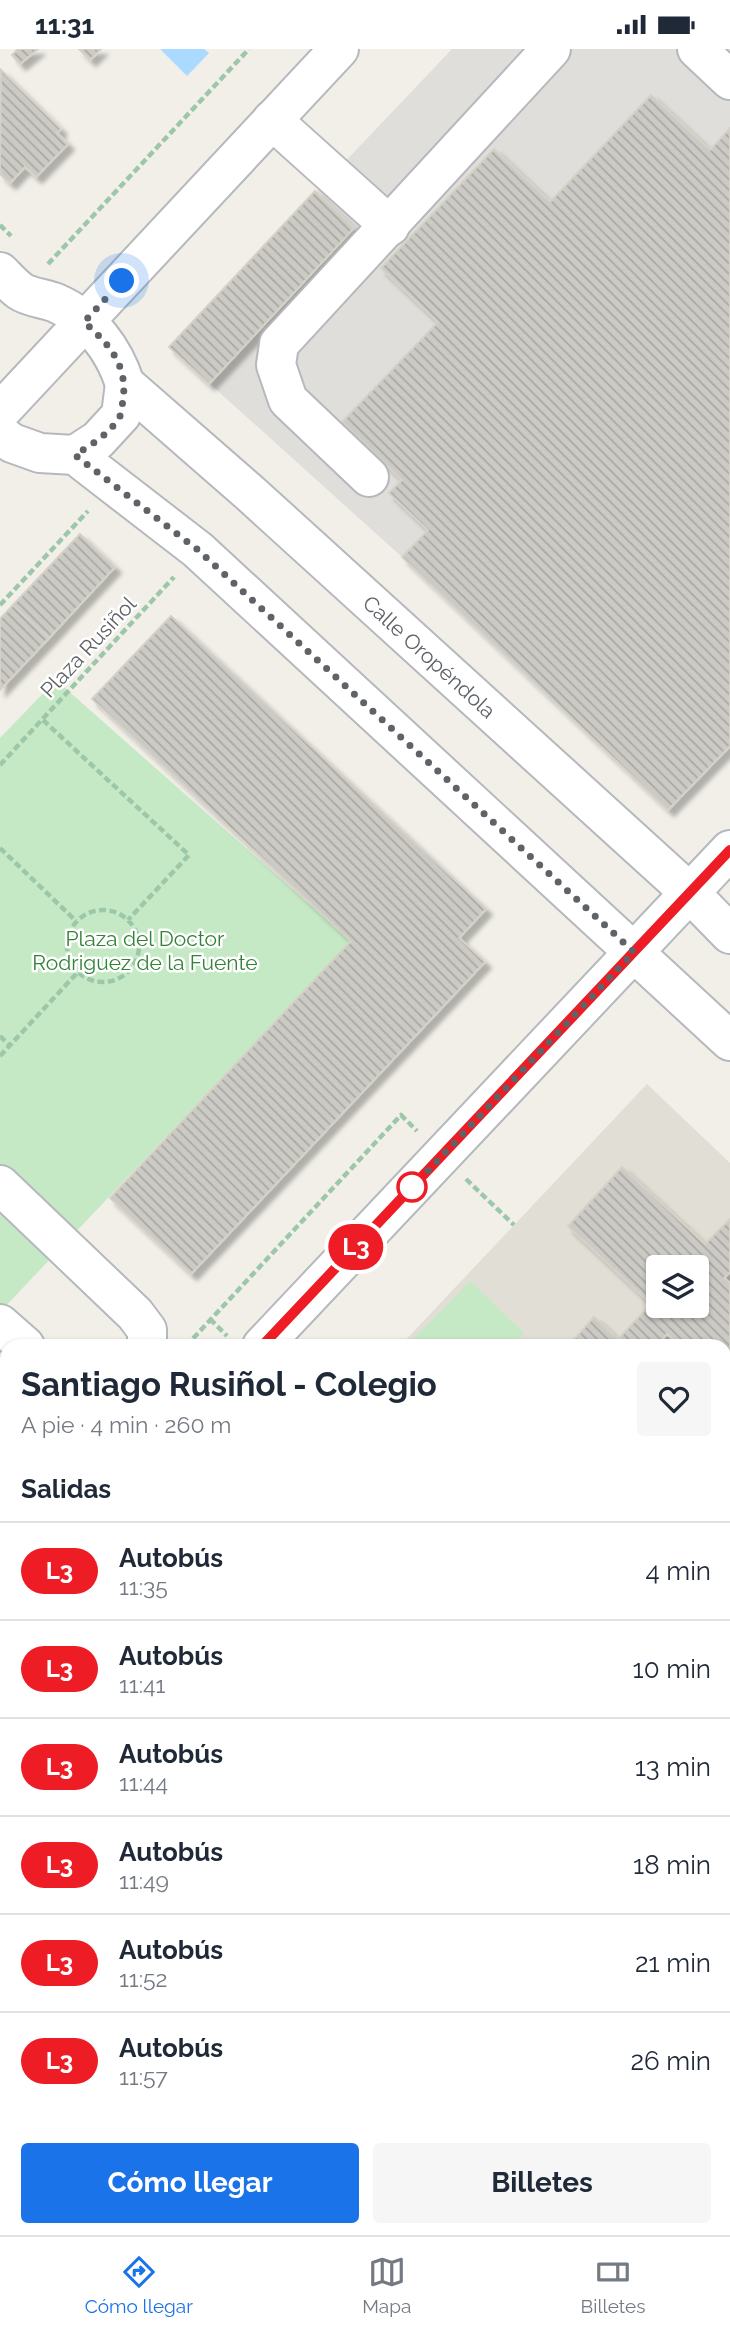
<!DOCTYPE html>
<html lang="es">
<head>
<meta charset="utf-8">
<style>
	:root { --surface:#fff; --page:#f6f6f7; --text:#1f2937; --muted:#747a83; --line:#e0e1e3; --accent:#1a73e8 }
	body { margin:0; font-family:Raleway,sans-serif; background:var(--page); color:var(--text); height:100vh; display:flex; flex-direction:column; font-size:26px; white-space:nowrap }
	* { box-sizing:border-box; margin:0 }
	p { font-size:23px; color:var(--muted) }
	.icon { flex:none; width:38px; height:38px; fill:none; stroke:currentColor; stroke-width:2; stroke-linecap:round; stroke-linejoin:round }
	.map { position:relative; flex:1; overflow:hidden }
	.side { position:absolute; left:0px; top:1290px; width:732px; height:898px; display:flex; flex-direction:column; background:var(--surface); border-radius:21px 21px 0 0; box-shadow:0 2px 5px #0004 }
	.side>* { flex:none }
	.badge { padding:0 14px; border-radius:23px; font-size:24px; line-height:46px }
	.buttons { position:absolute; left:646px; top:1206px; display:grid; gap:14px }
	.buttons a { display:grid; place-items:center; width:63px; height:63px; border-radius:7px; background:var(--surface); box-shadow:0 2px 5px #0004; font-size:35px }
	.you { position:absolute; width:35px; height:35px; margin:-18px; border:5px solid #fff; border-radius:50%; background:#1a73e8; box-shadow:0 0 0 10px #1a73e833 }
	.map>.badge { position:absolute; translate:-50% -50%; box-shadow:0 0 0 4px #fff }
	h2 { padding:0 21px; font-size:26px; line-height:63px }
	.round { display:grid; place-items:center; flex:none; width:74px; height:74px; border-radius:7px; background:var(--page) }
	.head { display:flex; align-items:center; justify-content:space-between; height:119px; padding:0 21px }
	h1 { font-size:33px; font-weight:700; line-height:52px }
	.primary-button { display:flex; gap:14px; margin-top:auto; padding:14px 21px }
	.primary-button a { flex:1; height:80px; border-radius:7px; background:var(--accent); color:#fff; font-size:28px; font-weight:700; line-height:80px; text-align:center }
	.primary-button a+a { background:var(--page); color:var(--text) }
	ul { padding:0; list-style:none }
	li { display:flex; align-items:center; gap:21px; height:98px; padding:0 21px; border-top:2px solid var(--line) }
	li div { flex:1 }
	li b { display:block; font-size:26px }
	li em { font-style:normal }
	li .badge { min-width:77px; font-weight:700; text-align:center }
	.status { display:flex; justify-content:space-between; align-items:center; height:49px; padding:0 35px; background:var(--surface); direction:ltr }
	.status svg { height:19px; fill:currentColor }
	.menu { display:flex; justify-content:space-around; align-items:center; height:98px; border-top:2px solid var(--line); background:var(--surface); font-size:19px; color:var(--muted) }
	.menu a { display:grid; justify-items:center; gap:4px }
	.menu .current { color:var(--accent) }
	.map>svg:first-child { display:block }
	.industrial { fill:#e0deda }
	.education { fill:#e1ded6; fill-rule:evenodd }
	.green { fill:#c5e8c5 }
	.water { fill:#aadaff }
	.building { fill:url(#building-back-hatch); stroke:#d6d1c6; stroke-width:2; fill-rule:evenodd; filter:url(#shadow) }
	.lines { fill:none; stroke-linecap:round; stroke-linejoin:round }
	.minor-casing { stroke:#b5b8bc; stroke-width:42 }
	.path { stroke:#9cc7a9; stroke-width:4.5; stroke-dasharray:7 3.5; stroke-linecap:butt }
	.minor { stroke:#fff; stroke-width:38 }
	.line-casing { stroke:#fff; stroke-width:16 }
	.line { stroke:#ee1c25; stroke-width:10 }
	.walk { stroke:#5f6368; stroke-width:7; stroke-dasharray:0 12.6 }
	.stop-dot { fill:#fff; stroke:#ee1c25; stroke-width:3.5 }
	.labels { text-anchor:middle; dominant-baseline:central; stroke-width:5; stroke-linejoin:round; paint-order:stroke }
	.street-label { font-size:21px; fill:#5f6368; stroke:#fff }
	.park-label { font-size:21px; fill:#348238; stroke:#fff }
</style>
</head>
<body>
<div class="status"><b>11:31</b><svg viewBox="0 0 49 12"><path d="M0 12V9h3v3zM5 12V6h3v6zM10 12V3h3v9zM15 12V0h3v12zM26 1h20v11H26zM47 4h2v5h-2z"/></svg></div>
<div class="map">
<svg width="730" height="2186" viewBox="0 0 730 2186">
	<defs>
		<pattern id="building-back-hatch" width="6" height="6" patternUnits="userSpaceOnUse" patternTransform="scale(1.75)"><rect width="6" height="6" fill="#cccac5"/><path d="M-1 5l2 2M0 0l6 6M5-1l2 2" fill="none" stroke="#a9a8a4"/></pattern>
		<filter id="shadow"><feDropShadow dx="6" dy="6" stdDeviation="2" flood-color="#0004"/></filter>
	</defs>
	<rect width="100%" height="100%" fill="#f1efe8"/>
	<path class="industrial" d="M452 0H730V697L668 761 402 508 169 298Z"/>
	<path class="education" d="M647 1035 730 1114V1701L725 1707 724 1297H400ZM658 1218H696V1256H658Z
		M730 1820V1892L724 1887 725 1826Z"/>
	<path class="green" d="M56 631 351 892 0 1263V689Z
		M470 1232 524 1284 512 1297H407Z
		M730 1518V1682L725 1688 724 1523Z"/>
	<path class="water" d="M160 0H204L209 4 187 27Z"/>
	<path class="building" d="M18 0H38L20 15 12 6Z
		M79 0H101L90 11Z
		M1 21 61 80 57 84 68 95 36 128 25 118 10 134 0 125Z
		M651 46 710 101 730 79V697L668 761 402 508 428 481 389 444 402 431 342 373 438 273 381 219 494 100 550 153Z
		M315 142 354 179 209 335 169 298Z
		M80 485 115 518 49 589 13 556Z
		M13 556 49 589 0 641V570Z
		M171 567 486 860 459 889 485 913 191 1225 110 1149 351 892 92 650Z
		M622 1118 705 1195 730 1170V1223L724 1229 730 1234V1343L724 1338V1297H680L667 1285 656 1297H568L594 1268 618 1290 651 1255 568 1177ZM658 1218H696V1256H658Z
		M0 1364 7 1371V1428L0 1435Z
		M7 1709V2013L0 2006V1716Z
		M724 1981 730 1986V2098L724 2093Z
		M724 2177 730 2182V2186H608L602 2180H724Z
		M179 2180H326L321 2186H185Z
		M453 2180H523L529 2186H447Z"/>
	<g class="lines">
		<g class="minor-casing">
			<g id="minor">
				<path d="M697 0 730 31"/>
				<path d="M272 71 390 177"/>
				<path id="s1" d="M0 223C6 229 13 237 20 242 30 249 45 249 56 254 91 269 114 301 125 335L251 445 690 844 730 885"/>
				<path d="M0 363 339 0"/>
				<path d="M0 385 12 394 40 404 75 406 198 501 730 992"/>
				<path d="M75 406 98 391 121 366 125 335"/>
				<path d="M369 428 288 351 276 316 279 295 551 0"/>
				<path d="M0 1136 135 1265 147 1281V1297"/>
				<path d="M0 1275 25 1297"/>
				<path d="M262 1297 730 801"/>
				<path d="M0 1574 7 1567"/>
				<path d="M724 1778 730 1772"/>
				<path d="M724 1940 730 1945"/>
				<path d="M0 2143 7 2150"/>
				<path d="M38 2180 44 2186"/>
				<path d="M337 2186 342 2180"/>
				<path d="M432 2186 437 2180"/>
			</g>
		</g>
		<path class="path" d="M0 176 11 187
			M48 215 249 0
			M0 556 88 462
			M43 671 189 806 128 871
			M0 716 174 528
			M0 799 76 872
			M67 897a36 36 0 1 1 72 0a36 36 0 1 1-72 0Z
			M0 987 10 997
			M0 1007 77 924
			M466 1130 514 1176
			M210 1270 227 1287
			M186 1297 401 1066 417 1082
			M0 1333 7 1340
			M0 1492 7 1484"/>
		<use href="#minor" class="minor"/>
	</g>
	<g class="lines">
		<g class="line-casing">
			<path id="line" d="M262 1297 730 801"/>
		</g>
		<use href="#line" class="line"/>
		<path class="walk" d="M122 232 84 273C109 295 128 316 123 351 122 356 122 363 120 367 111 384 91 396 75 406L198 501 634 903 406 1145 412 1138"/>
	</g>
	<circle class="stop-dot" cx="412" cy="1138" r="14"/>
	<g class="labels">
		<g class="street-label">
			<text transform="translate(88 598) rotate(-47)">Plaza Rusiñol</text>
			<text stroke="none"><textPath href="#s1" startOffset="584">Calle Oropéndola</textPath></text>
		</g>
		<g class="park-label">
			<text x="145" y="889">Plaza del Doctor<tspan x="145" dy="24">Rodriguez de la Fuente</tspan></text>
		</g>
	</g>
</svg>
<div class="buttons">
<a><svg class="icon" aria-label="layers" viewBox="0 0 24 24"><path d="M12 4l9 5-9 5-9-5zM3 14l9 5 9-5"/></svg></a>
</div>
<div class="you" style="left:122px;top:232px"></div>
<b class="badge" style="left:356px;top:1198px;background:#ee1c25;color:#fff">L3</b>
<section class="side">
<div class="head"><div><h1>Santiago Rusiñol - Colegio</h1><p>A pie · 4 min · 260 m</p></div><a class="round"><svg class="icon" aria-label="heart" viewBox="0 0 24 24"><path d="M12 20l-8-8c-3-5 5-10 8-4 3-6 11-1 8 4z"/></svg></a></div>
<h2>Salidas</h2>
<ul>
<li><span class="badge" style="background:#ee1c25;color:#fff">L3</span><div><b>Autobús</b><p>11:35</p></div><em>4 min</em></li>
<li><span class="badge" style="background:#ee1c25;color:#fff">L3</span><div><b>Autobús</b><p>11:41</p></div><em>10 min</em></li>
<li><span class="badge" style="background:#ee1c25;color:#fff">L3</span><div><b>Autobús</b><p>11:44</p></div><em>13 min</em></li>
<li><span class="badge" style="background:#ee1c25;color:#fff">L3</span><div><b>Autobús</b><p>11:49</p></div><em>18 min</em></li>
<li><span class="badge" style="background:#ee1c25;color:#fff">L3</span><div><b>Autobús</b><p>11:52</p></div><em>21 min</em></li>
<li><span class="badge" style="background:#ee1c25;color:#fff">L3</span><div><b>Autobús</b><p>11:57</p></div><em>26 min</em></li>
</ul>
<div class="primary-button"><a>Cómo llegar</a><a>Billetes</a></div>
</section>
</div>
<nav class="menu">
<a class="current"><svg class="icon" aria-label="directions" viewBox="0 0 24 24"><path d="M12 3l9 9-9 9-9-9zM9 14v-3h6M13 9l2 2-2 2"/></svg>Cómo llegar</a>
<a><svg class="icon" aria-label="map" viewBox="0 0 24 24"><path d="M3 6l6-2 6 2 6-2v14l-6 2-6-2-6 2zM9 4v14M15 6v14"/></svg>Mapa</a>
<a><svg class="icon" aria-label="tickets" viewBox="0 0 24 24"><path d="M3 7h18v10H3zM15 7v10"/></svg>Billetes</a>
</nav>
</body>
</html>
